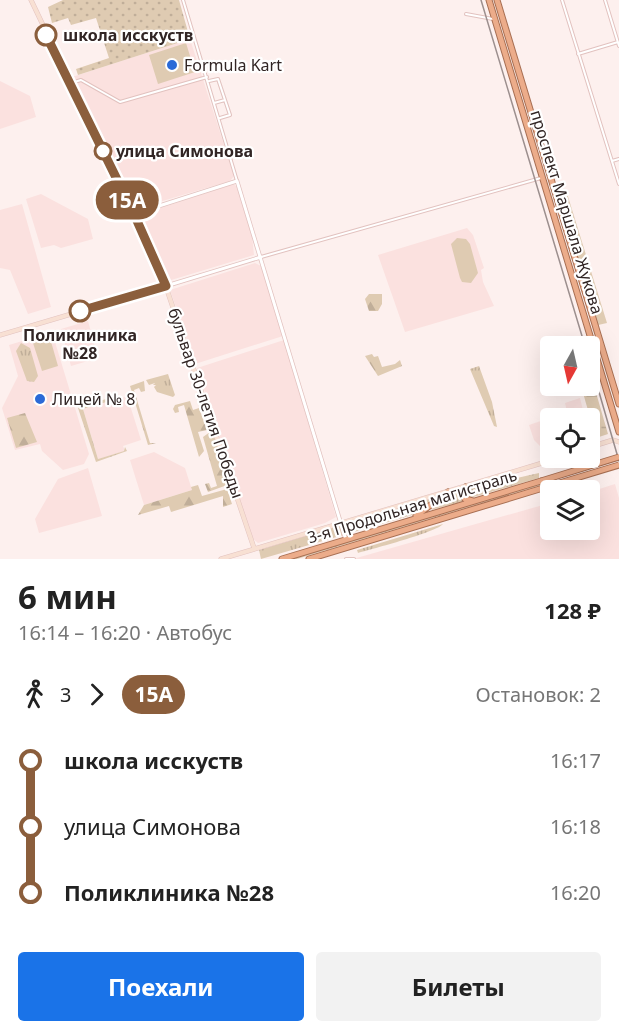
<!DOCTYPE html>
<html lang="ru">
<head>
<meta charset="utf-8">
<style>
	:root { --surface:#fff; --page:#f2f2f2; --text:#222; --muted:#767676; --accent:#1a73e8 }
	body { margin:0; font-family:"Noto Sans",sans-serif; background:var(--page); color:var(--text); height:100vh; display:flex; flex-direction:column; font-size:22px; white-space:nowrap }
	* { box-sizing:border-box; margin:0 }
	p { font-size:20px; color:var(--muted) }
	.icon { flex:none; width:33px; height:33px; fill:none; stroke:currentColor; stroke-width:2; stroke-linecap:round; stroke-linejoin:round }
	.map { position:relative; height:559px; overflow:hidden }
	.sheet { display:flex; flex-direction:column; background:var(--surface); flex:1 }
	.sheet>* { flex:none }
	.badge { padding:0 12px; border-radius:20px; font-size:21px; line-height:39px }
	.needle { width:39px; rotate:188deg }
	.fabs { position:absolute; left:540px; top:336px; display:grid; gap:12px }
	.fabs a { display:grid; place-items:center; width:60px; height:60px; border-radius:6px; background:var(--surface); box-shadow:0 6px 24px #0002; font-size:30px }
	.map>.badge { position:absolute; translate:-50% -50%; box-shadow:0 0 0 3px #fff }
	.legs { display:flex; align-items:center; gap:9px; height:66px; padding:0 18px; font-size:20px }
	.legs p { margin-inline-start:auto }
	.headline { display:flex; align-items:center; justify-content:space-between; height:102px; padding:0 18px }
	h1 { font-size:33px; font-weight:700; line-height:45px }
	.button { display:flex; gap:12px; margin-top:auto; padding:12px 18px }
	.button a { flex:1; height:69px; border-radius:6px; background:var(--accent); color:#fff; font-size:24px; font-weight:700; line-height:69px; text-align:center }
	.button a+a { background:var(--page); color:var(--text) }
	ul { padding:0 18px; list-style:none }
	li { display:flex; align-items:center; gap:21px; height:66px; font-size:22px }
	li i { display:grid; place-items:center; width:9px; height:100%; margin:0 8px; background:currentColor }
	li i::after { content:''; width:15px; height:15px; margin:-8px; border:4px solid; border-radius:50%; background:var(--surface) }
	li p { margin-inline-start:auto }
	li:first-child i { background:linear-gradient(#0000 50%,currentColor 0) }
	li:last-child i { background:linear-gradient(currentColor 50%,#0000 0) }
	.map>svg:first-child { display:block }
	.built { fill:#fbe1df }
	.grass { fill:url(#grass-tufts) }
	.forest { fill:url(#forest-firs) }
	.wetland { fill:url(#wetland-marsh) }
	.park { fill:#dfcbb2 }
	.garden { fill:url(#garden-dots) }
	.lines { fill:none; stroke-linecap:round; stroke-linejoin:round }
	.minor-casing { stroke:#e2c2bf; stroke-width:4 }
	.tertiary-casing { stroke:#e2c2bf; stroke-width:4.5 }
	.secondary-casing { stroke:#e2c2bf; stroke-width:5 }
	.trunk-casing { stroke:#a86f53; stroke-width:7 }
	.minor { stroke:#fff; stroke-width:2 }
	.tertiary { stroke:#fff; stroke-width:3 }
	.secondary { stroke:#f8e0d3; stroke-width:4 }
	.trunk { stroke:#ecac8a; stroke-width:5 }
	.tram { stroke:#9c8f8e; stroke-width:1.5 }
	.trunk-bridge-casing { stroke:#a86f53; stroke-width:7; stroke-linecap:butt }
	.trunk-bridge { stroke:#ecac8a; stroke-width:5 }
	.line-1-casing { stroke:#fff; stroke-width:14 }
	.line-1 { stroke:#8b5e3c; stroke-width:9 }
	.stop-1-dot { fill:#fff; stroke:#8b5e3c; stroke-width:3 }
	.poi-dot { fill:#2b6ad7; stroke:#fff; stroke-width:2 }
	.labels { text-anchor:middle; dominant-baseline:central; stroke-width:4.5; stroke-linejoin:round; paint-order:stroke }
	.stop-label { font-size:16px; font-weight:bold; fill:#312524; stroke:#fff; text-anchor:start }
	.poi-label { font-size:16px; fill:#312524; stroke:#fff; text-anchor:start }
	.street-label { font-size:16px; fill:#312524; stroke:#fff }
</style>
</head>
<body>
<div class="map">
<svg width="619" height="559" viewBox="0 0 619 559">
	<defs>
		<pattern id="grass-tufts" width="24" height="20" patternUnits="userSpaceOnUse" patternTransform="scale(1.5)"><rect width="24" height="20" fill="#dfcbb2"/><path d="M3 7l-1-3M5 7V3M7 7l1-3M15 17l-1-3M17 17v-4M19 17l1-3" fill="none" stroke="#c0ae99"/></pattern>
		<pattern id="forest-firs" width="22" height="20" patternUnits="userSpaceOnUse" patternTransform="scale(1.5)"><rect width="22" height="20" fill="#dfcbb2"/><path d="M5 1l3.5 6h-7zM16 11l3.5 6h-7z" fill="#c0ae99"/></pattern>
		<pattern id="wetland-marsh" width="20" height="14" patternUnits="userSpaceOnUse" patternTransform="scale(1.5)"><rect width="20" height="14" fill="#dfcbb2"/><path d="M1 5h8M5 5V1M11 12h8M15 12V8" fill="none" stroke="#c0ae99"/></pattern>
		<pattern id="garden-dots" width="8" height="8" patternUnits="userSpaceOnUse" patternTransform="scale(1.5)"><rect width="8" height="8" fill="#dfcbb2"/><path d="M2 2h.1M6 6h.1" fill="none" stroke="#c0ae99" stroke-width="1.8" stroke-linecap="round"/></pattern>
	</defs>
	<rect width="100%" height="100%" fill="#fdf0ee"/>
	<path class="built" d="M190 39 234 176 230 181 139 208 144 200 134 180 121 178 100 137 97 124 72 77Z
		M0 81 30 96 36 117 0 129Z
		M234 184 237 187 252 236 254 255 168 281 139 215Z
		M41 194 88 219 93 239 61 248 54 245 41 248 26 199Z
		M22 204 51 307 28 314 10 270 0 268V210Z
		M467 228 473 235 484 268 481 270 483 282 494 306 405 332 378 255Z
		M255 263 261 266 283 336 195 364 170 290Z
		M88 321 98 358 71 366 61 329Z
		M52 332 89 454 84 464 63 470 42 451 40 444 15 450 2 408 18 376 9 345Z
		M284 340 336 517 325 523 258 543 252 538 197 368Z
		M125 397 128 399 141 440 123 446 125 451 98 459 83 409Z
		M580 398 585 418H550V451L546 452 534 440 529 425 567 412 565 403Z
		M154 452 185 468 192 490 144 505 130 460Z
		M88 468 102 516 39 533 35 519 58 479Z
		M615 484 619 498V559H353L550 503V530H590V492Z"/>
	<path class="grass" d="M21 343 30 348 38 376 34 382 27 381 16 351Z
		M479 366 492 402 497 427 494 426 470 369Z
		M168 374 175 395 173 397 157 392 154 387 156 385H153L155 383 149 385 146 380Z
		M109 398 110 401 83 409 98 459 124 451 125 447 127 451 96 462 78 408Z
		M539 473V478L470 498 465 495 469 489Z
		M541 484 542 485 297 559H288Z
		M462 490 464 501 431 510 450 493Z
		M432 498H436L419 513 261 559 259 550Z
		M443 524C437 532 372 549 358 553L357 550Z"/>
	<path class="forest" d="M369 294H382V304L378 311H369L365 299Z
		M372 354 374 357 378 356 382 367 395 364 400 360 402 366 378 376 365 356Z
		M144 381 145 391 141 392 139 388 134 390 150 443H156L148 445 130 386Z
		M190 401 193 410 199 408 207 430 198 432 204 451 199 457 184 405 178 407 179 412 175 413 173 409 175 405Z
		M25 413 37 442 16 448 7 418Z
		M210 432 214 433 230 484 208 492 205 484 209 483 211 488 217 486 203 437Z
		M198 485 202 496 227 489 232 504 223 507V496L171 512 169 506 138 515 144 505 192 490 191 487Z"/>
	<path class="wetland" d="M590 372 608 434 596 438 581 386H590Z"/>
	<path class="park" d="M186 43 195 72 158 84 149 55Z
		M566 190 607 323 598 325 558 192Z
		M457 238 466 239 470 244 478 273 471 283 462 282 460 278 451 244Z
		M50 338 58 366 42 371 33 343Z"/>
	<path class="garden" d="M63 0H179L190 39 78 75 76 69 109 58 96 18 71 25 68 18 52 23 48 7Z"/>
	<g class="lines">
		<g class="minor-casing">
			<path id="minor" d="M183 0 237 181
				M562 0 619 184
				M605 0 619 46
				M466 14 493 19
				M578 54 618 42
				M209 81 218 79 225 100 214 103
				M71 83 81 80 120 102 207 77
				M220 118 230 115 225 100
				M612 161 619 159
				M261 257 541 178
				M346 559H354"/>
		</g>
		<g class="tertiary-casing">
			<path id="tertiary" d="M134 214 237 181 345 537 348 539
				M166 286 261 257"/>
		</g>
		<g class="secondary-casing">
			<path id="secondary" d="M31 0 161 272 254 548
				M0 335 166 286
				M613 440 619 442
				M590 447 613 440
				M221 559 559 458"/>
		</g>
		<g class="trunk-casing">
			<path id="trunk" d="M489 0 619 432
				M497 0 619 404
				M466 487 462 495 465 499 473 501
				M416 516 448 492
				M282 559 541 481
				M309 559 543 488"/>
		</g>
		<use href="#minor" class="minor"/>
		<use href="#tertiary" class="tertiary"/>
		<use href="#secondary" class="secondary"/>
		<use href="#trunk" class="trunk"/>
		<path class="tram" d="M481 0 585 346
			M590 361 619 461"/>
		<g class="trunk-bridge-casing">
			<path id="trunk-bridge" d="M541 481 619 457
				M543 488 619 465"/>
		</g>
		<use href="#trunk-bridge" class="trunk-bridge"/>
	</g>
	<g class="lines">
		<g class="line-1-casing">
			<path id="line-1" d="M46 35 134 214 166 286 80 311"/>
		</g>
		<use href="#line-1" class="line-1"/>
	</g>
	<g class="stop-1-dot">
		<circle cx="46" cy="35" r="10"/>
		<circle cx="103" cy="151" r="8"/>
		<circle cx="80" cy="311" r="10"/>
	</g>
	<g class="poi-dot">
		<circle cx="172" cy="65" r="6"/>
		<circle cx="40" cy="399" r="6"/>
	</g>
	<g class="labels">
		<g class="stop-label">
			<text x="63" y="35">школа исскуств</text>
			<text x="116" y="151">улица Симонова</text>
			<text x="80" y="335" text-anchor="middle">Поликлиника<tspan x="80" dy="18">№28</tspan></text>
		</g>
		<g class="poi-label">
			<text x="184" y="65">Formula Kart</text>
			<text x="52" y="399">Лицей № 8</text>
		</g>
		<g class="street-label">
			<text transform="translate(567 212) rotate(73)">проспект Маршала Жукова</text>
			<text transform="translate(206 403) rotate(71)">бульвар 30-летия Победы</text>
			<text transform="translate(412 506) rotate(-17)">3-я Продольная магистраль</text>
		</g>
	</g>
</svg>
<div class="fabs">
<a><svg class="needle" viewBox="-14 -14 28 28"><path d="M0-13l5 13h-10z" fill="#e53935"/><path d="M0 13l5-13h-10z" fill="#767676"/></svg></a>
<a><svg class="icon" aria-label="locate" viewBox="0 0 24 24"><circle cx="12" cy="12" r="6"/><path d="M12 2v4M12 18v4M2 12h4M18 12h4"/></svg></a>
<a><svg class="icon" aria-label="layers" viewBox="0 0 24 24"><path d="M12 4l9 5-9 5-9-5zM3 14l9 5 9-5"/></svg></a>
</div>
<b class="badge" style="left:127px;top:200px;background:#8b5e3c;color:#fff">15А</b>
</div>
<section class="sheet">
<div class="headline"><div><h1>6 мин</h1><p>16:14 – 16:20 · Автобус</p></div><b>128 ₽</b></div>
<div class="legs"><svg class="icon" aria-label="walk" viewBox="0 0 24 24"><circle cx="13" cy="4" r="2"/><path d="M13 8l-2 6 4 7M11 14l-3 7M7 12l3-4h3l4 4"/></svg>3<svg class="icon" aria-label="forward" viewBox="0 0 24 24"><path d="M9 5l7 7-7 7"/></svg><b class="badge" style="background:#8b5e3c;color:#fff">15А</b><p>Остановок: 2</p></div>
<ul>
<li><i style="color:#8b5e3c"></i><b>школа исскуств</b><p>16:17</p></li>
<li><i style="color:#8b5e3c"></i><span>улица Симонова</span><p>16:18</p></li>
<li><i style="color:#8b5e3c"></i><b>Поликлиника №28</b><p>16:20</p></li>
</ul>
<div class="button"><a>Поехали</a><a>Билеты</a></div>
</section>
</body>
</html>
